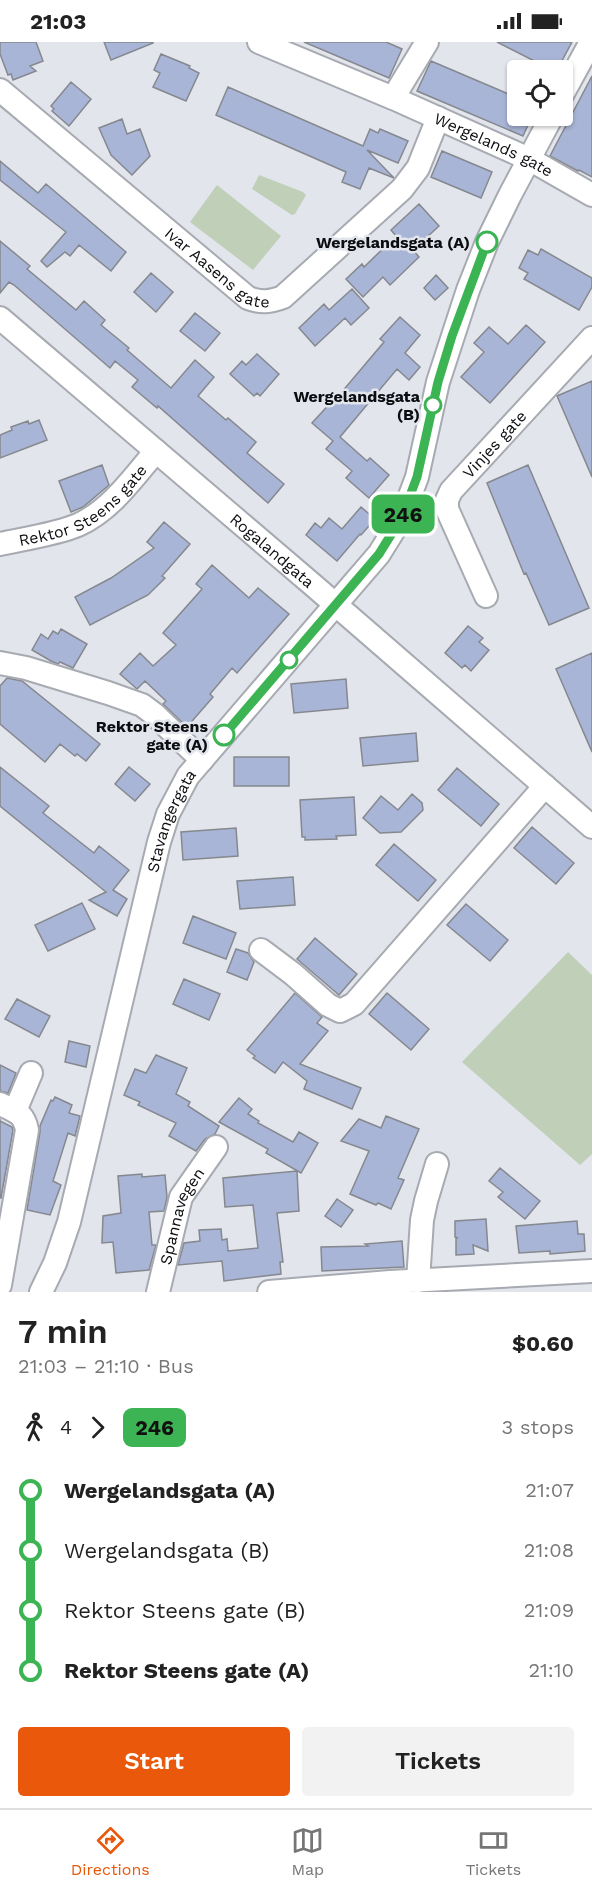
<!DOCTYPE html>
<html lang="en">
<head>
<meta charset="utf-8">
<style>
	:root { --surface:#fff; --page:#f2f2f2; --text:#222; --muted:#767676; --line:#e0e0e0; --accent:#ea580c }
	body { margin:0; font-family:"Work Sans",sans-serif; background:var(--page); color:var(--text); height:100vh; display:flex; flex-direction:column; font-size:22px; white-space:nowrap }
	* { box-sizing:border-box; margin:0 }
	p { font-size:20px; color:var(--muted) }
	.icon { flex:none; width:33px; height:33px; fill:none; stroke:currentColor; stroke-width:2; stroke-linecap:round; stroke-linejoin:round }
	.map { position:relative; height:1250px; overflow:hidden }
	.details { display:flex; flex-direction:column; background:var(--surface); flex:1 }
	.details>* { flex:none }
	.badge { padding:0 12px; border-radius:9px; font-size:21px; line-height:39px }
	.buttons { position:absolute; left:507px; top:18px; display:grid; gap:12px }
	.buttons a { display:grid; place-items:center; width:66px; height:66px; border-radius:6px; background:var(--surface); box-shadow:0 2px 4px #0004; font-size:30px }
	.map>.badge { position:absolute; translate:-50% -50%; box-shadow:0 0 0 3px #fff }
	.legs { display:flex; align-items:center; gap:9px; height:66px; padding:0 18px; font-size:20px }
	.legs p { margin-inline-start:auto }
	.head { display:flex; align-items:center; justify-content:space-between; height:102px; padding:0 18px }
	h1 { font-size:33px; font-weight:600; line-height:45px }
	.cta { display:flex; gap:12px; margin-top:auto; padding:12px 18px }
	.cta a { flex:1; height:69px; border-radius:6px; background:var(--accent); color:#fff; font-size:24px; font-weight:600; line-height:69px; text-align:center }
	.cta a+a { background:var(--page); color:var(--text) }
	ul { padding:0 18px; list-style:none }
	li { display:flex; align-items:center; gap:21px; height:60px; font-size:22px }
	li i { display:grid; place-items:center; width:9px; height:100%; margin:0 8px; background:currentColor }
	li i::after { content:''; width:15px; height:15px; margin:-8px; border:4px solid; border-radius:50%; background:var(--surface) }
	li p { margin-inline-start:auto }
	li:first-child i { background:linear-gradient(#0000 50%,currentColor 0) }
	li:last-child i { background:linear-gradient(currentColor 50%,#0000 0) }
	.status { display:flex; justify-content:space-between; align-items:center; height:42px; padding:0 30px; background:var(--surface); direction:ltr }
	.status svg { height:16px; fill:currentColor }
	.tabs { display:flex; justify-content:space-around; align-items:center; height:84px; border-top:2px solid var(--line); background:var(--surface); font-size:16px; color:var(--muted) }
	.tabs a { display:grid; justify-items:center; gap:3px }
	.tabs .current { color:var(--accent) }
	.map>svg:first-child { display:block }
	.green { fill:#c0cfb8 }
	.building { fill:#a8b5d6; stroke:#85888e; stroke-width:1.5 }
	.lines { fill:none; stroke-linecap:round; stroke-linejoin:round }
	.minor-casing { stroke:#a7aab1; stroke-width:26 }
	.minor { stroke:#fff; stroke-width:22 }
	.line-1-casing { stroke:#fff; stroke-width:14 }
	.line-1 { stroke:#3cb454; stroke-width:9 }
	.stop-1-dot { fill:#fff; stroke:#3cb454; stroke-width:3 }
	.labels { text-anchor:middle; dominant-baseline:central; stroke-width:5; stroke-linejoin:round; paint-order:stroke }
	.street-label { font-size:16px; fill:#0c0d10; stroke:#e2e5ec }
	.stop-label { font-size:16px; font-weight:bold; fill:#0c0d10; stroke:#e2e5ec; text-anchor:end }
</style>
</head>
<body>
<div class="status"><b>21:03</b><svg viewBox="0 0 49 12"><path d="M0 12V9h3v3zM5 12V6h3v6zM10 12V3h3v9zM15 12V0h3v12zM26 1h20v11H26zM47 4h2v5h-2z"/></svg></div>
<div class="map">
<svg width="592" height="1250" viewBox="0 0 592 1250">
	<rect width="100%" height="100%" fill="#e2e5ec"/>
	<path class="green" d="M259 133 303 150 306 153 295 172 292 173 252 147Z
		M217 143 281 194 253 228 190 180Z
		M568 910 592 933V1112L580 1123 462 1020Z"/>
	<path class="building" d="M0 0H36L43 19 30 24 36 29 13 38 11 32 8 33 0 12Z
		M104 0H153V1L111 18Z
		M304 0H386L402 7 389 36Z
		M497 0H572L557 28H552Z
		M161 12 190 24 189 26 199 31 186 59 153 45 160 31 154 28Z
		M431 19 518 56V74H532L523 94 417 49Z
		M592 34V135L579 128 578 129 550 114Z
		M71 40 91 57 69 84 52 69 54 67 51 64Z
		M228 45 363 104 370 87 378 91 380 87 408 99 398 121 367 108 394 136 369 126 360 147 342 140 346 130 216 73Z
		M122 77 127 92 140 87 150 114 132 133 111 113 99 86Z
		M442 109 492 130 481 156 431 135Z
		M0 119 38 151 46 142 126 210 111 229 79 203 70 214 65 210 47 225 41 219 66 190 0 138Z
		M419 162 439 184 413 208 419 215 390 243 383 235 363 255 346 237 362 222 364 225 396 194 391 188Z
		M0 199 30 224 27 227 76 268 84 259 105 278 101 283 129 306 127 308 171 346 195 318 214 335 198 354 226 378 228 376 256 400 247 411 284 442 268 461 158 364 157 366 132 345 138 338 115 319 110 326 14 243 9 240 0 251Z
		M541 207 592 236V245L579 268 524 237 528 231 519 226 528 208 538 213Z
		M151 231 173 250 156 270 134 250Z
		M436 233 448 246 435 258 424 246Z
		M352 247 369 266 351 283 345 276 315 304 299 286 324 262 329 268Z
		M195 271 220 291 205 309 180 289Z
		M400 275 420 293 405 311 420 325 409 338 397 327 340 395 367 419 370 416 389 433 369 456 346 436 352 429 326 407 333 399 312 381 334 357 335 358 384 300 380 297Z
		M526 283 545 300 490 361 461 335 484 310 474 301 489 285 508 302Z
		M257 312 279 332 260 354 257 351 254 354 230 332 242 319 246 323Z
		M592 339V435L557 354Z
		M39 378 47 398 0 416V393L12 388 11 385 28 379 29 382Z
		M102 423 109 443 83 465 71 470 59 439Z
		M528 423 589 566 549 583 526 531 524 532 487 441Z
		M361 465 375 477 361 493 360 492 337 519 306 493 315 481 321 486 329 476 342 487Z
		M164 480 190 502 162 534 165 536 148 553 90 583 75 555 111 536 154 506 147 500Z
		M212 523 249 556 258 546 289 572 237 631 232 626 210 652 213 655 187 685 163 662 166 659 145 639 137 647 120 632 140 611 153 624 176 603 163 591 202 547 196 542Z
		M468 584 483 596 479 600 489 608 471 629 465 623 462 626 445 611Z
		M61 587 87 602 73 626 60 620 58 622 51 619 32 608 41 592 48 597 53 589 58 592Z
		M592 611V710L556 627Z
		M7 636 22 639 100 702 86 719 77 712 75 714 60 702 45 720 0 682V644Z
		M346 637 348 666 294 671 291 642Z
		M416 691 418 719 363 724 360 696Z
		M234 715H289V744H234Z
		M0 725 49 764 43 771 94 811 99 804 129 828 113 848 127 857 117 874 89 858 106 850 0 764Z
		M129 725 150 742 135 759 115 742Z
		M457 726 499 762 481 784 438 748Z
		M412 752 422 761 423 768 401 790 380 791 363 776 381 754 398 768Z
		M354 755 356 793 336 794 337 797 305 798V795H302L300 758Z
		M532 785 574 821 556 842 514 806Z
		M236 786 238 814 183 818 181 790Z
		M394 802 436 838 418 859 376 823Z
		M293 835 295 863 240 867 237 839Z
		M82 861 95 887 48 909 35 883Z
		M466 862 508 898 490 919 447 883Z
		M193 874 236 891 226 917 183 901Z
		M315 896 357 932 339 953 297 917Z
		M236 907 248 911 254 920 247 938 227 930Z
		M184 937 220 952 209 978 173 962Z
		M295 951 322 975 317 981 328 989 300 1022 361 1046 352 1067 304 1047 307 1039 283 1020 275 1031 253 1016 255 1014 247 1008Z
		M387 951 429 987 411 1008 369 972Z
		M17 957 50 974 39 995 5 977Z
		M69 999 90 1004 86 1025 65 1020Z
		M156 1013 187 1026 176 1052 190 1060 188 1064 219 1084 215 1092 205 1097 196 1109 169 1094 176 1081 138 1063 140 1060 124 1053 135 1027 146 1031Z
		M0 1023 16 1031 8 1051 0 1049Z
		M55 1055 72 1063 69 1071 80 1074 75 1094 68 1091 53 1139 61 1143 50 1173 27 1168 40 1090V1084L51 1058 53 1059Z
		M239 1056 252 1067 248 1072 259 1079 258 1081 293 1100 299 1090 318 1101 301 1131 266 1111 268 1107 219 1080Z
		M386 1074 419 1087 398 1136 404 1138 391 1167 378 1161 376 1163 350 1152 369 1109 341 1099 359 1077 381 1086Z
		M0 1077V1079L12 1085 13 1088 1 1156H0Z
		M500 1126 540 1159 525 1177 498 1155 503 1150 489 1139Z
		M297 1129 299 1169 277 1171 283 1220H280L281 1232 224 1239 222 1219 178 1223 184 1201 200 1199 199 1188 221 1187 222 1198 227 1197 228 1209 258 1206 253 1163 225 1165 223 1136Z
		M142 1132V1135L165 1133 167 1155 164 1169 149 1170 152 1203H156L149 1228 116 1231 113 1200 102 1201 103 1174 121 1171 118 1134Z
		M337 1157 353 1168 341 1185 325 1174Z
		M486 1177 488 1209 473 1203 474 1212 456 1213V1196H458L455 1195V1179Z
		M577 1179 578 1192H584L585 1209 550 1212V1209L519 1211 516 1184Z
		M402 1199 404 1225 322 1229 321 1205 368 1204 365 1202Z"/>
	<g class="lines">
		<g class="minor-casing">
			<g id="minor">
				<path id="s1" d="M259 0 393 56 529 117 592 153"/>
				<path id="s2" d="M0 48 248 256C261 261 270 260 283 255L402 147 418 126 438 76"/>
				<path d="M562 53 591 0"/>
				<path d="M393 56 427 0"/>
				<path id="s3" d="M0 276 313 543 592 785"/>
				<path id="s4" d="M0 502C23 497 57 492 78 483 111 468 133 436 156 409"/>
				<path id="s5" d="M486 554 447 467V458L451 449 592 296"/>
				<path d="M0 621 26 626 108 651 142 663 154 672 202 718"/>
				<path d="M261 908 293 932 328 963 340 969 354 962 545 744"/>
				<path d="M0 1062C15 1069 24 1071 27 1088L0 1243"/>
				<path d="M15 1069 31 1031"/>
				<path d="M418 1239 422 1178 426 1159 437 1122"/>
				<path id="s6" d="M41 1250 55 1221 69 1180 159 800 168 772 188 734 379 512 402 475 417 435 438 340 468 248 487 200 510 153 552 74"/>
				<path id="s7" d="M158 1250 181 1155 216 1105"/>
				<path d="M269 1250 390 1240 592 1229"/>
			</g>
		</g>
		<use href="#minor" class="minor"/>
	</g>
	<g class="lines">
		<g class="line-1-casing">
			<path id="line-1" d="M224 693 379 512 402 475 417 435 438 340 452 294 487 200"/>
		</g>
		<use href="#line-1" class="line-1"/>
	</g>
	<g class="stop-1-dot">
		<circle cx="487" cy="200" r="10"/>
		<circle cx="433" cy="363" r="8"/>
		<circle cx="289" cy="618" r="8"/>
		<circle cx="224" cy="693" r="10"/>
	</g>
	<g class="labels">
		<g class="street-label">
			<text stroke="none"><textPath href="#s1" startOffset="256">Wergelands gate</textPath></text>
			<text stroke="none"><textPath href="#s2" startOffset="282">Ivar Aasens gate</textPath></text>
			<text stroke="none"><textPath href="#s5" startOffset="178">Vinjes gate</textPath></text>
			<text stroke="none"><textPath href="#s4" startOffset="94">Rektor Steens gate</textPath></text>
			<text stroke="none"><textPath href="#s3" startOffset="358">Rogalandgata</textPath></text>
			<text stroke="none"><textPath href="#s6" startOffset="490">Stavangergata</textPath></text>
			<text stroke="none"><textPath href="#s7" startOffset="80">Spannavegen</textPath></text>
		</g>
		<g class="stop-label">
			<text x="470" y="200">Wergelandsgata (A)</text>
			<text x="420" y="354">Wergelandsgata<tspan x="420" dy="18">(B)</tspan></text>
			<text x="208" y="684">Rektor Steens<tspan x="208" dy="18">gate (A)</tspan></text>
		</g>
	</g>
</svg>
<div class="buttons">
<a><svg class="icon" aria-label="locate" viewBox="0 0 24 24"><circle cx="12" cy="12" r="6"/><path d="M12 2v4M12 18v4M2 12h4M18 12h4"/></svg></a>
</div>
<b class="badge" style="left:403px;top:472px;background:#3cb454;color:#111">246</b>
</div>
<section class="details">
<div class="head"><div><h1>7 min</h1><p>21:03 – 21:10 · Bus</p></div><b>$0.60</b></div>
<div class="legs"><svg class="icon" aria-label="walk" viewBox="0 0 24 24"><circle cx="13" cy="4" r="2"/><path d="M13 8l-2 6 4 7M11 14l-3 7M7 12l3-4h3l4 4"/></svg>4<svg class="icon" aria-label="forward" viewBox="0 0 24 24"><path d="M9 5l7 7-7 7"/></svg><b class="badge" style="background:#3cb454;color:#111">246</b><p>3 stops</p></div>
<ul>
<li><i style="color:#3cb454"></i><b>Wergelandsgata (A)</b><p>21:07</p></li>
<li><i style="color:#3cb454"></i><span>Wergelandsgata (B)</span><p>21:08</p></li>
<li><i style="color:#3cb454"></i><span>Rektor Steens gate (B)</span><p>21:09</p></li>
<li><i style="color:#3cb454"></i><b>Rektor Steens gate (A)</b><p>21:10</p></li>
</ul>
<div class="cta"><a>Start</a><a>Tickets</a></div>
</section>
<nav class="tabs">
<a class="current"><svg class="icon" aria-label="directions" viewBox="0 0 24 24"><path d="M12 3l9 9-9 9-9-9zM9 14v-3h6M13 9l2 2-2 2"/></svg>Directions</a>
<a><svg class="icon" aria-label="map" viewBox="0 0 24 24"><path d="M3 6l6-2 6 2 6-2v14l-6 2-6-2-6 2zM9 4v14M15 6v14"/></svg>Map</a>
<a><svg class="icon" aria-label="tickets" viewBox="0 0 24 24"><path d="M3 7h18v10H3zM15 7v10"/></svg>Tickets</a>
</nav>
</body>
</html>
